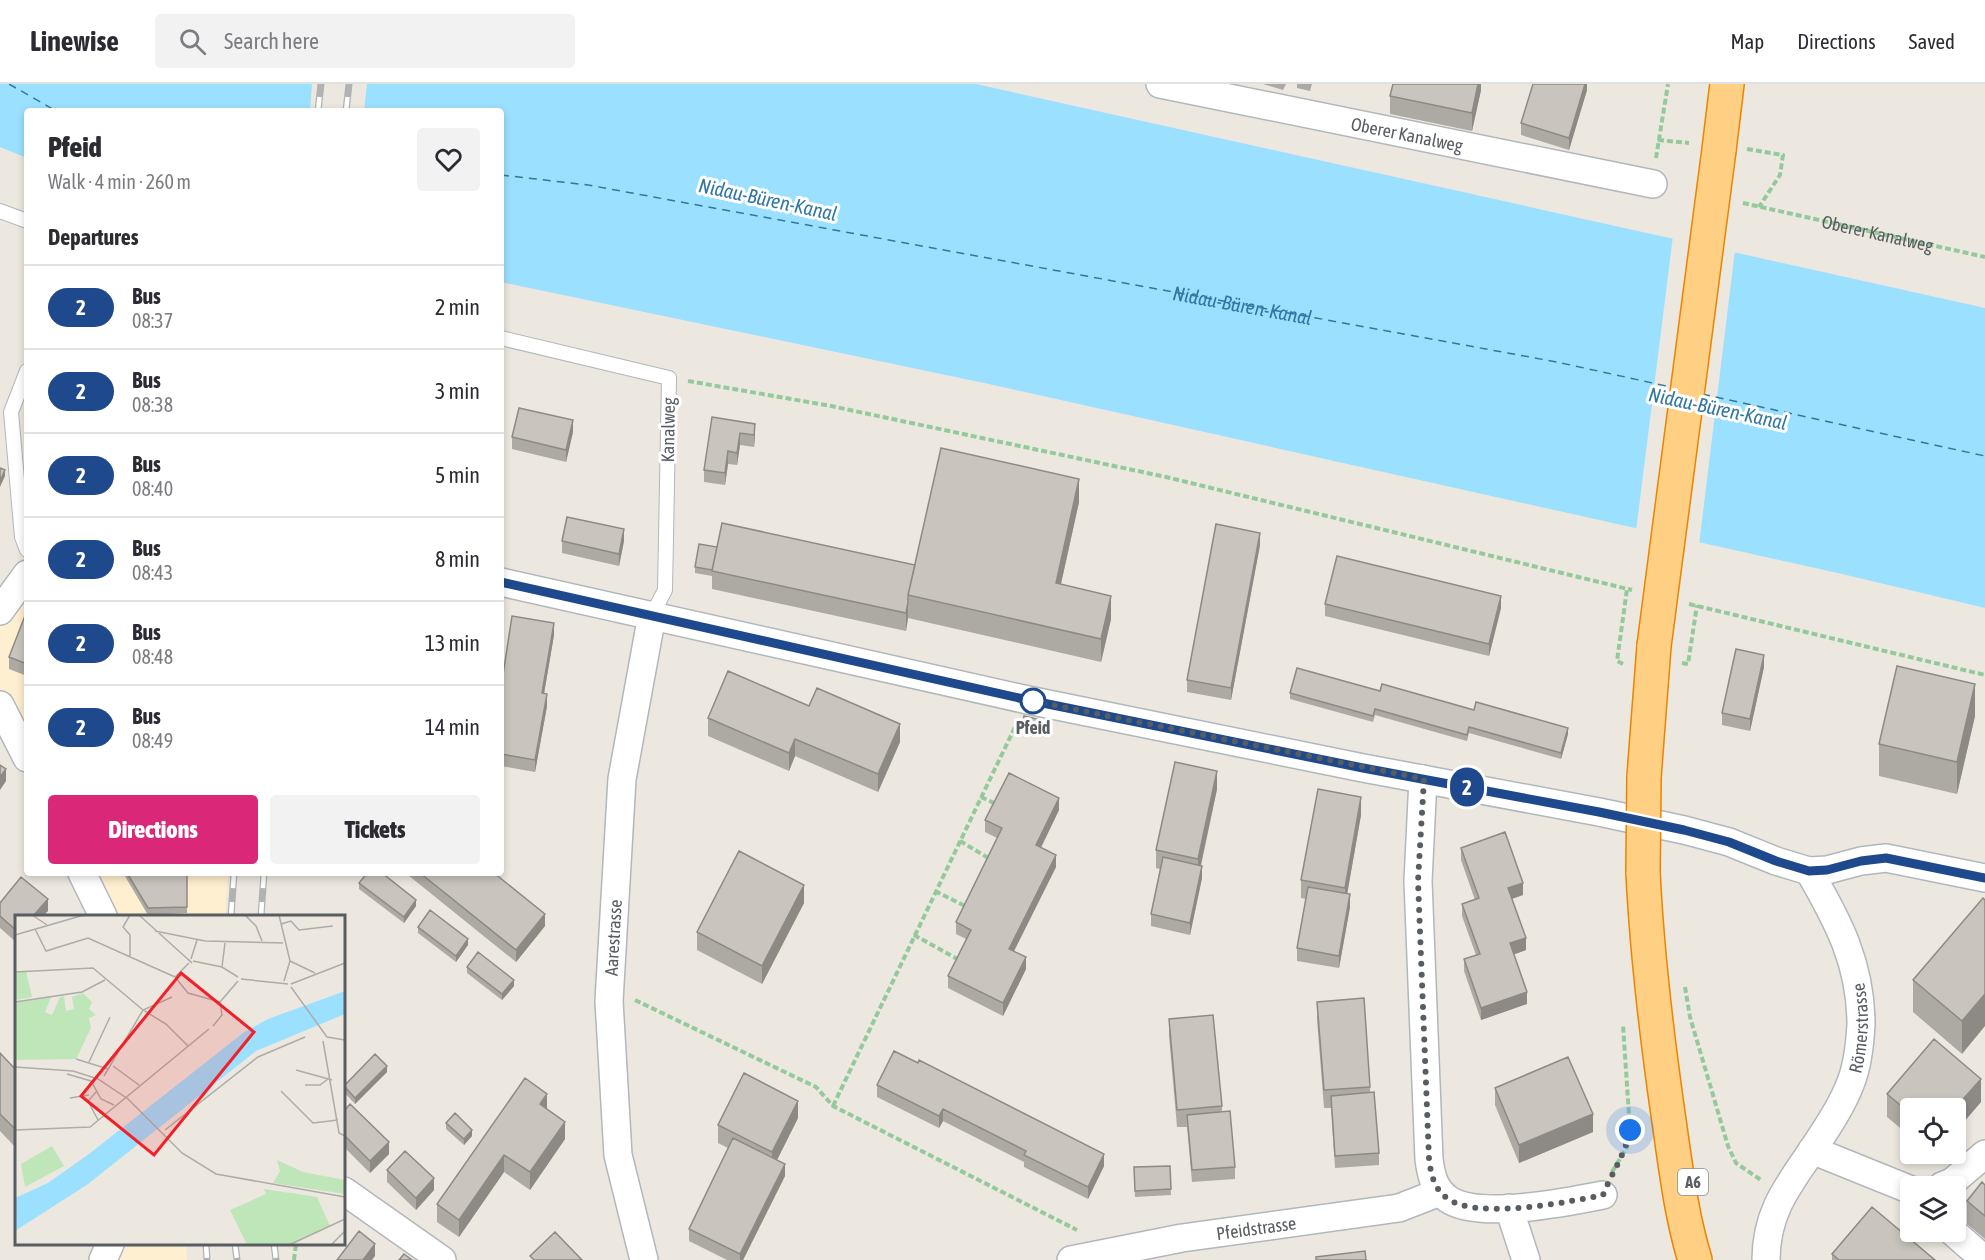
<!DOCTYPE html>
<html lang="en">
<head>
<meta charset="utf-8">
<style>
	:root { --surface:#fff; --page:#f2f2f3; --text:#2b2b33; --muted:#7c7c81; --line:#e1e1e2; --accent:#db2777 }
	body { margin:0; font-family:"Asap Condensed",sans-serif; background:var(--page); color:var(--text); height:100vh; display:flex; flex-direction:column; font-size:22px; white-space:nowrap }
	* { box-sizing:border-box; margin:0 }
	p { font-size:20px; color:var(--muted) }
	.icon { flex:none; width:33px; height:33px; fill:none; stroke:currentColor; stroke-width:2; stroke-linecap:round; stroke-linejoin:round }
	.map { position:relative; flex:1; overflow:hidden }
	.side { position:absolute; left:24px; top:24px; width:480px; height:768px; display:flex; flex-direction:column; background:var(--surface); border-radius:6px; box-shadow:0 3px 9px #0003 }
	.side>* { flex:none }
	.badge { padding:0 12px; border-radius:20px; font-size:21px; line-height:39px }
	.tools { position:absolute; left:1900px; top:1014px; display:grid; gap:12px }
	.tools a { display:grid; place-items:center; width:66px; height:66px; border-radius:6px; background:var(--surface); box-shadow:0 3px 9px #0003; font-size:30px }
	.you { position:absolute; width:30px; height:30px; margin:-15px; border:4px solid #fff; border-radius:50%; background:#1a73e8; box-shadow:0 0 0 9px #1a73e833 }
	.map>.badge { position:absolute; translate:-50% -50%; box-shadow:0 0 0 3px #fff }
	h2 { padding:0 24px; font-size:22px; line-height:54px }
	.round { display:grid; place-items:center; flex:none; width:63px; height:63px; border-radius:6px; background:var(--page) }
	.overview { display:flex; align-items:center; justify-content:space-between; height:102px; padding:0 24px }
	h1 { font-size:28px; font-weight:800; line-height:45px }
	.button { display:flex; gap:12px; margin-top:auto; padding:12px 24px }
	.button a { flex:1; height:69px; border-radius:6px; background:var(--accent); color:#fff; font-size:24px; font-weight:800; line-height:69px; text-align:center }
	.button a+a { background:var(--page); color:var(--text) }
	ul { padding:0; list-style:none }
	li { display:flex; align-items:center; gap:18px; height:84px; padding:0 24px; border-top:2px solid var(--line) }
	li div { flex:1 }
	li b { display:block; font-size:22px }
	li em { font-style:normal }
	li .badge { min-width:66px; font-weight:700; text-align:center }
	header { display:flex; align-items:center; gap:36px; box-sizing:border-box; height:84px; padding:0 30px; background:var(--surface); border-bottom:2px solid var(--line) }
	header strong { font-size:28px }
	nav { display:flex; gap:33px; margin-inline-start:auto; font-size:21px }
	.search { width:420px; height:54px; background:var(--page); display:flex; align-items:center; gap:15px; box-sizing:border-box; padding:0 21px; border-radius:6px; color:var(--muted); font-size:22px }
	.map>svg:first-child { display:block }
	.commercial { fill:#ffefd1 }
	.water { fill:#9ce0ff }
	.pier { fill:#ece8df }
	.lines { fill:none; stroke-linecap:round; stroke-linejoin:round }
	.ferry { stroke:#3277a3; stroke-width:1.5; stroke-dasharray:8 6; stroke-linecap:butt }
	.lane-casing { stroke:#b2b7bb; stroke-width:16 }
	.street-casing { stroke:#b2b7bb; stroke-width:30 }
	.highway-casing { stroke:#eb8400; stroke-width:36 }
	.path { stroke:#94c99c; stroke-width:4; stroke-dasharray:6 3; stroke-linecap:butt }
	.lane { stroke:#fff; stroke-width:14 }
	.street { stroke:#fff; stroke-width:27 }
	.highway { stroke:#ffd083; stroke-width:33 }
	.rail-casing { stroke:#b1b2b2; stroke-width:7 }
	.rail { stroke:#fff; stroke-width:4.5; stroke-dasharray:14; stroke-linecap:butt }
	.highway-bridge-casing { stroke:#eb8400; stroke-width:36; stroke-linecap:butt }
	.highway-bridge { stroke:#ffd083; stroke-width:33 }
	.wall { fill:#ada9a3 }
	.shaded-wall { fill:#8d8a85 }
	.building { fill:#c9c5be; stroke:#8d8a85; stroke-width:1.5 }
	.line-casing { stroke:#fff; stroke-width:14 }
	.line { stroke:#1e498c; stroke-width:9 }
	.walk { stroke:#585d61; stroke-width:6; stroke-dasharray:0 10.8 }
	.stop-dot { fill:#fff; stroke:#1e498c; stroke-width:3 }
	.labels { text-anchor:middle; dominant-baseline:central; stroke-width:6; stroke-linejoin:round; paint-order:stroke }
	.shield { fill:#fff; stroke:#8a8e90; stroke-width:1.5 }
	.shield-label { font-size:16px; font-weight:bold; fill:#585d61 }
	.street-label { font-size:18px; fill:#585d61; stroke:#fff }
	.stop-label { font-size:18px; font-weight:bold; fill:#585d61; stroke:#fff }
	.water-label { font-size:20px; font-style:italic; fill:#3277a3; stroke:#fff }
	.inset-river { fill:none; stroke:#9ce0ff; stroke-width:3 }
	.inset-road { fill:none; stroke:#adaca9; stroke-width:1.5 }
	.view { fill:#f0212a; fill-opacity:0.15; stroke:#f0212a; stroke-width:3 }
	.inset-edge { fill:none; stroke:#585d61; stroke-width:3 }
</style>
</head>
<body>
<header>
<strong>Linewise</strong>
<div class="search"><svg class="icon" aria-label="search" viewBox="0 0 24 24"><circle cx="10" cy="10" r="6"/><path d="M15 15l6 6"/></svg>Search here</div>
<nav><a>Map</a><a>Directions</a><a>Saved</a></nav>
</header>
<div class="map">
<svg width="1985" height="1176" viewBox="0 0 1985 1176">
	<rect width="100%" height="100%" fill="#ece8df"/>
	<path class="commercial" d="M27 490V674L0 621V527Z
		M82 789H228L225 832H103Z
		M110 1160H186L187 1176H103Z"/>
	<path class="water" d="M0 0H976L1985 224V524L1842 490 984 299 501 198V27H27V74L0 63Z"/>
	<path class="pier" d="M312 0H367L364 27H310Z
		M1673 152 1735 166 1699 461 1636 447Z"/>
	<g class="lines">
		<g class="ferry">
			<path d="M9 0 56 27"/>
			<path id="s1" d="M501 91 588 101 1557 278 1671 303"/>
			<path d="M1702 310 1985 372"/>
		</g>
		<g class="lane-casing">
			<path id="lane" d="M0 127 27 137
				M501 254 669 294 665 506 652 531
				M27 287 11 328 22 453 27 466"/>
		</g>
		<g class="street-casing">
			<g id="street">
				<path id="s3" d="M1160 0 1653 100"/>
				<path d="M501 498 1028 616 1363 684 1599 728 1684 746 1729 758 1776 777 1809 787 1827 786 1861 777 1886 774 1985 794"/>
				<path d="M0 527 27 490"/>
				<path d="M0 621 27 674"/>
				<path d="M1423 695 1418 797 1429 1075C1431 1091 1434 1105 1448 1115 1478 1136 1568 1118 1603 1111"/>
				<path d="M82 789 103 832"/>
				<path d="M1812 1066 1911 1106"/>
				<path d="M1942 1102 1952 1098 1985 1070"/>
				<path d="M344 1107 442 1176"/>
				<path d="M1509 1124 1526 1176"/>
				<path d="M1953 1148 1985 1176"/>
				<path d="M103 1176 110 1160"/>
				<path id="s4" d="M644 1176 618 1071 609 917 622 695 652 531"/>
				<path id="s5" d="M1071 1176 1182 1154 1399 1124 1440 1108"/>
				<path id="s6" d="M1766 1176C1766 1128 1788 1102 1813 1065 1827 1044 1842 1022 1851 998 1858 980 1860 959 1861 940 1861 880 1838 837 1809 787"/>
			</g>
		</g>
		<g class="highway-casing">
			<path id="highway" d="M1719 66 1727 0
				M1644 693 1654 562
				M1643 788C1647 872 1657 954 1669 1037 1676 1085 1681 1130 1695 1176"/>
		</g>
		<g class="path">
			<path d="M1658 56 1689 59"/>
			<path d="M1747 65 1783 71 1780 91 1759 123"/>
			<path d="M1656 74 1668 0"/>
			<path id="s2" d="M1743 119 1985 173"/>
			<path d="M688 297 831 322 1166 393 1632 506"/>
			<path d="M1689 520 1985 591"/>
			<path d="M1682 579 1688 580 1697 521"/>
			<path d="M1623 580 1617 577 1627 505"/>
			<path d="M981 713 996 720"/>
			<path d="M960 757 990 775"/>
			<path d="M935 807 967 823"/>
			<path d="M914 851 961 877"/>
			<path d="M1685 903 1690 933 1728 1062 1736 1079 1761 1096"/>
			<path d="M635 916 816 1003 833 1022 1077 1146"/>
			<path d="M833 1022 1016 641"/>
			<path d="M1612 1088 1627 1063 1630 1046 1623 941"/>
			<path d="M294 1176 296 1160"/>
		</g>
		<use href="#lane" class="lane"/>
		<use href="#street" class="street"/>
		<use href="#highway" class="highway"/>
		<g class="rail-casing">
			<path id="rail" d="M318 27 321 0
				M346 27 349 0
				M231 832 234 789
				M261 832 264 789
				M206 1160 207 1176
				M235 1160 237 1176
				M274 1160 276 1176"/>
		</g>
		<use href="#rail" class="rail"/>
		<g class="highway-bridge-casing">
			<path id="highway-bridge" d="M1654 562 1719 66
				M1643 788 1644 693"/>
		</g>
		<use href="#highway-bridge" class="highway-bridge"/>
	</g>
	<path class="wall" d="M1263 0H1286L1283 6Z
		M1297 0H1312L1310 7 1297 4Z
		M1481 0V6L1472 47 1390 30V12Z
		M1587 0V6L1569 66 1521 51V39Z
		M712 333 755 352 754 363 740 361 737 381 728 380 725 401 704 398V386Z
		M573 348 566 378 512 365V353Z
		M1079 418 1061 500 1111 535 1101 578 908 534 906 547 712 505V492L695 489V483L717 463 915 481Z
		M562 457H624L619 482 562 469Z
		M1260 461 1231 616 1187 608V596Z
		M1325 520 1501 524 1489 572 1325 532Z
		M27 530V592L9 585V573Z
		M554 551 544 610 547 622 535 688 501 682V604Z
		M1764 583 1750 647 1722 641V629Z
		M1380 607 1474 626 1568 650 1561 675 1469 649 1467 657 1375 631 1373 638 1290 615V609Z
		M809 622 900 658 878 708 795 672 789 687 708 652V634Z
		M1975 632 1957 710 1879 692V660Z
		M1022 642 1045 644 1043 653 1022 648Z
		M1217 705 1201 782 1202 794 1190 851 1151 842V830L1160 785 1156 784V766Z
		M1059 726 1041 764 1056 783 1014 867 1026 885 1003 932 948 904V892L966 855 956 850V838L997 754 985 748V736Z
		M1361 731 1347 810 1350 823 1339 884 1297 877V864L1306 815 1301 814V796Z
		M1461 764 1523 811 1512 815 1526 866 1514 870 1527 920 1481 936 1464 887V875L1476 871 1462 832V820L1475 816 1461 776Z
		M123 789H187V829L148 831Z
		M301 789H321L320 792Z
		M408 789H494L545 842 516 878 408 791Z
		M359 799 416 822 404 839 359 805Z
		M1983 814 1962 970 1913 928V896Z
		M0 819 48 827 16 832V858L0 844Z
		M804 819 762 900 697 866V848Z
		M418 843 468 861 456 878 418 849Z
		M467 883 514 902 502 916 467 889Z
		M1317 918 1370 1003V1009L1379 1069V1081L1335 1084 1331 1024H1324L1317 936Z
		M1169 935 1222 1022V1028L1235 1083V1095L1192 1098 1187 1043H1177L1169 952Z
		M0 969 16 986V1064L0 1047Z
		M387 988 355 1020 344 1008V1002Z
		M877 1001 1104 1082 1088 1115 1024 1083V1078L943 1037 939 1044 877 1013Z
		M1495 1004 1593 1048 1519 1079 1495 1021Z
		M1887 1010 1981 1018 1956 1047V1024H1911V1053L1887 1033Z
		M547 1025 565 1055 530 1106 504 1088 459 1153 437 1138V1120Z
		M344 1027 389 1070 370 1089 344 1063Z
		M798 1034 777 1076 785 1092 743 1176H727L689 1157V1145L728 1064 718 1059V1041Z
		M446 1039 472 1052 464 1061 446 1045Z
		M1170 1082 1171 1111 1135 1113 1134 1083Z
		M387 1086 434 1106 416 1126 387 1098Z
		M1985 1101V1155L1967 1140V1117Z
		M1832 1170 1935 1176H1832Z"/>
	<path class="shaded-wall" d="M1478 0H1481V6L1472 47V29Z
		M1585 0H1587V6L1569 66V54Z
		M573 336V348L566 378V366Z
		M755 340V352L754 363V351Z
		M740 349V361L737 381V369Z
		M728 367V380L725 401V389Z
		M5 386V392L0 403V397Z
		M1079 395V418L1056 522V499Z
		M624 445V457L619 482V470Z
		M1260 449V461L1231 616V604Z
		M1111 512V535L1101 578V555Z
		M1501 512V524L1489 572V560Z
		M908 518V534L906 547V529Z
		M554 539V551L542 621V609Z
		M1764 571V583L1750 647V635Z
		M1975 600V632L1957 710V678Z
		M547 610V622L535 688V676Z
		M1045 637V644L1043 653V647Z
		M900 640V658L878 708V690Z
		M1568 644V650L1561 675V669Z
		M795 655V672L789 687V669Z
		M6 685V697L0 706V693Z
		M1217 687V705L1198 793V775Z
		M1361 713V731L1345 822V804Z
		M1059 714V726L1036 773V761Z
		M1056 771V783L1009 877V865Z
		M1202 782V794L1190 851V839Z
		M1523 799V811L1508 816V804Z
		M804 801V819L762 900V882Z
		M1350 810V823L1339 884V872Z
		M48 815V827L43 832H33Z
		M416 816V822L404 839V833Z
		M545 830V842L516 878V866Z
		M1526 854V866L1510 872V859Z
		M468 855V861L456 878V872Z
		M1026 873V885L1003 932V919Z
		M514 896V902L502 916V910Z
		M1527 908V920L1481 936V924Z
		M1985 910V942L1962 970V937Z
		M387 982V988L355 1020V1014Z
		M1981 995V1018L1956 1047V1024H1955Z
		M547 1010V1028L540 1020Z
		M798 1017V1034L772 1086V1068Z
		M943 1025V1037L939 1044V1032Z
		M1593 1030V1048L1519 1079V1061Z
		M565 1038V1055L530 1106V1088Z
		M472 1046V1052L464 1061V1055Z
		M389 1058V1070L370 1089V1077Z
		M1104 1070V1082L1088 1115V1103Z
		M504 1071V1088L459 1153V1136Z
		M785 1080V1092L743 1176H740V1170Z
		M434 1094V1106L416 1126V1114Z
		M375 1160V1172L372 1176H363Z"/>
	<path class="building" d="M1393 0H1478L1472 29 1390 12Z
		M1533 0H1585L1569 54 1521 39Z
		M519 324 573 336 566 366 512 353Z
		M712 333 755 340 754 351 740 349 737 369 728 367 725 389 704 386Z
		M941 364 1079 395 1056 499 1111 512 1101 555 908 511Z
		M0 384 5 386 0 397Z
		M567 433 624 445 619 470 562 457Z
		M722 439 915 481 908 511V518L906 529 712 487Z
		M1216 440 1260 449 1231 604 1187 596Z
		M699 460 717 463 712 486 695 483Z
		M1337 472 1501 512 1489 560 1325 520Z
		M26 529 27 530V580L9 573Z
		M512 532 554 539 542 609 547 610 535 676 501 670V604Z
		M1736 565 1764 571 1750 635 1722 629Z
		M1897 582 1975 600 1957 678 1879 660Z
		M1297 584 1380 607 1382 600 1474 626 1476 618 1568 644 1561 669 1469 643 1467 651 1375 625 1373 632 1290 609Z
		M728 587 809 622 817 604 900 640 878 690 795 655 789 669 708 634Z
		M1024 632 1045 637 1043 647 1022 642Z
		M1175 678 1217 687 1198 775 1156 766Z
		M0 681 6 685 0 693Z
		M1009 689 1059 714 1036 761 1056 771 1009 865 1026 873 1003 919 948 892 971 846 956 838 1002 744 985 736Z
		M1318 705 1361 713 1345 804 1301 796Z
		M1505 748 1523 799 1508 804 1526 854 1510 859 1527 908 1481 924 1464 875 1480 870 1462 820 1479 814 1461 764Z
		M739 767 804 801 762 882 697 848Z
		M1163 773 1202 782 1190 839 1151 830Z
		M127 789H187V823L148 824Z
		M367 789H382L416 816 404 833 359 799Z
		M420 789H494L545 830 516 866Z
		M21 793 48 815 33 832H16V846L0 832V819Z
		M1308 803 1350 810 1339 872 1297 864Z
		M1983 814 1985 816V910L1962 937 1913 896Z
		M430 826 468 855 456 872 418 843Z
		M478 868 514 896 502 910 467 883Z
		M1364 914 1370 1003 1324 1006 1317 918Z
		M1213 931 1222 1022 1177 1026 1169 935Z
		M1934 955 1981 995 1955 1024H1911V1030L1887 1010Z
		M894 967 918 979 919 976 1104 1070 1088 1103 1024 1071 1026 1067 943 1025 939 1032 877 1001Z
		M0 969 16 986V1046L0 1030Z
		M375 970 387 982 355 1014 344 1002Z
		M1568 973 1593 1030 1519 1061 1495 1004Z
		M744 989 798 1017 772 1068 718 1041Z
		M525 994 547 1010 540 1020 565 1038 530 1088 504 1071 459 1136 437 1120Z
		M1374 1008 1379 1069 1335 1072 1331 1012Z
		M350 1020 389 1058 370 1077 344 1051V1027Z
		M1230 1027 1235 1083 1192 1086 1187 1031Z
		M455 1029 472 1046 464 1055 446 1039Z
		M733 1054 785 1080 740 1170 689 1145Z
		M405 1067 434 1094 416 1114 387 1086Z
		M1170 1082 1171 1105 1135 1107 1134 1083Z
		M1982 1098 1985 1101V1132L1967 1117Z
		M1872 1123 1935 1176H1839L1832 1170Z
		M359 1147 375 1160 363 1176H337Z
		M555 1148 582 1176H534L530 1172Z
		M1365 1167 1366 1176H1316V1173Z
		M404 1170 412 1176H399Z"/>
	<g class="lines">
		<g class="line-casing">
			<path id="line" d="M501 498 1028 616 1363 684 1599 728 1684 746 1729 758 1776 777 1809 787 1827 786 1861 777 1886 774 1985 794"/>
		</g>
		<use href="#line" class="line"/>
		<path class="walk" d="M1033 617 1028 616 1424 695 1418 797 1429 1075C1431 1091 1434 1105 1448 1115 1478 1136 1568 1118 1603 1111 1612 1088 1625 1071 1630 1046"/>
	</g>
	<circle class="stop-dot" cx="1033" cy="617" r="12"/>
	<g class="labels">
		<rect class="shield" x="1678" y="1085" width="30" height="26" rx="4.5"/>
		<g class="shield-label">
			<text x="1693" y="1098">A6</text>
		</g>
		<g class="street-label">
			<text stroke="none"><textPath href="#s3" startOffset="252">Oberer Kanalweg</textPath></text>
			<text stroke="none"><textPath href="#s2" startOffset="138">Oberer Kanalweg</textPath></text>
			<text transform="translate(668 346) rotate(-89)">Kanalweg</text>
			<text stroke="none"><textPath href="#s4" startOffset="326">Aarestrasse</textPath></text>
			<text stroke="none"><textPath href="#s6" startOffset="255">Römerstrasse</textPath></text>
			<text stroke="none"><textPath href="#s5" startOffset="188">Pfeidstrasse</textPath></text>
		</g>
		<g class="stop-label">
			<text x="1033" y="643">Pfeid</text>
		</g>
		<g class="water-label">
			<text transform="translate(768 115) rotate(12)">Nidau-Büren-Kanal</text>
			<text stroke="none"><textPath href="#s1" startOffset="753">Nidau-Büren-Kanal</textPath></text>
			<text transform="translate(1718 324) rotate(12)">Nidau-Büren-Kanal</text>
		</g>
	</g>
	<g transform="translate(15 831)">
		<rect width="330" height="330" fill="#ece8df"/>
		<path d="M11 56 17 82 0 85V58ZM68 78 77 87 74 94 81 100 74 103 76 113 61 144 0 145V87L36 82 30 97 37 100 45 82 49 81 51 96 59 94 57 82ZM37 231 49 251 10 272 6 249ZM262 245 288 257 330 265V279L258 268 265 256ZM249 274 302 282 315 311 274 330H232L215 295 251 279Z" fill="#bfe6b9"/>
		<path d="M330 76V99L241 136 73 269 0 316V283L33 268 74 239 228 118 253 104Z" fill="#9ce0ff"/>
		<path class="inset-river" d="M298 98 330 88M136 205 232 120 294 99M0 299 53 271 133 208"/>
		<path class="inset-road" d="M17 0 32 10M115 0 108 12 115 20V42M124 0 177 48 173 44M230 0 241 11 247 26M264 0 275 46 269 66M266 9 276 6 284 15 318 11M20 14 31 36 73 23 160 62M140 16 190 26 268 28M0 20 69 0M176 44 182 25M178 46 207 52 223 62M275 46 300 58M207 52 210 28M0 57 78 53 128 95 151 109 173 131M160 62 173 78 205 87M160 62 174 48M226 64 273 69M276 69 330 48M276 72 312 122 330 125M0 87 67 77 90 65M205 87 223 66M198 111 207 100 205 87M308 126 324 218 330 221M61 144 93 154M74 147 95 102M98 151 124 170M0 152 58 156 83 164 113 184 167 238 201 259 330 282M281 155 317 165M52 159 76 166 86 184 99 190M89 161 128 95 157 82M290 170H305L313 164M82 176 73 186 83 205M266 176 298 208 323 205M55 183 74 180M0 215 75 212 194 114M150 215 243 142 290 122M274 330 330 304M316 330 330 316"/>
		<path class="view" d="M166 58 239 117 139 240 66 181Z"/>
		<rect width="330" height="330" class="inset-edge"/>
	</g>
</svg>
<div class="tools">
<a><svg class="icon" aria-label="locate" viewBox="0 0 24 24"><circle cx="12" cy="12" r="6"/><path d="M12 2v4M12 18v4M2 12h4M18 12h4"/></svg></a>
<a><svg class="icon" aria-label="layers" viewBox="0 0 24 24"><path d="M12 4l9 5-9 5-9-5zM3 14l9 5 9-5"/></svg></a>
</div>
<div class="you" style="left:1630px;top:1046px"></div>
<b class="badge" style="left:1467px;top:703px;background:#1e498c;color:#fff">2</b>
<section class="side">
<div class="overview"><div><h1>Pfeid</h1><p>Walk · 4 min · 260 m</p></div><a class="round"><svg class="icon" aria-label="heart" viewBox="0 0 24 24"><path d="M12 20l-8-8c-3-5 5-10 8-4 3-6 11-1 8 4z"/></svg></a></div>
<h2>Departures</h2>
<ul>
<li><span class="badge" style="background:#1e498c;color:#fff">2</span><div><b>Bus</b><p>08:37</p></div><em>2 min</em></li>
<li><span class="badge" style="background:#1e498c;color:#fff">2</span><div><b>Bus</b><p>08:38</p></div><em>3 min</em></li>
<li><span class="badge" style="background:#1e498c;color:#fff">2</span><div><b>Bus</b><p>08:40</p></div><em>5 min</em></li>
<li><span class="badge" style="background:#1e498c;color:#fff">2</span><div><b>Bus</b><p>08:43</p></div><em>8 min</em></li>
<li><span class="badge" style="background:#1e498c;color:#fff">2</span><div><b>Bus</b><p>08:48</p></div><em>13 min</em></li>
<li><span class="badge" style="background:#1e498c;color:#fff">2</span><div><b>Bus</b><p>08:49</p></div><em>14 min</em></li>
</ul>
<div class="button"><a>Directions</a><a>Tickets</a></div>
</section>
</div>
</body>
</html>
